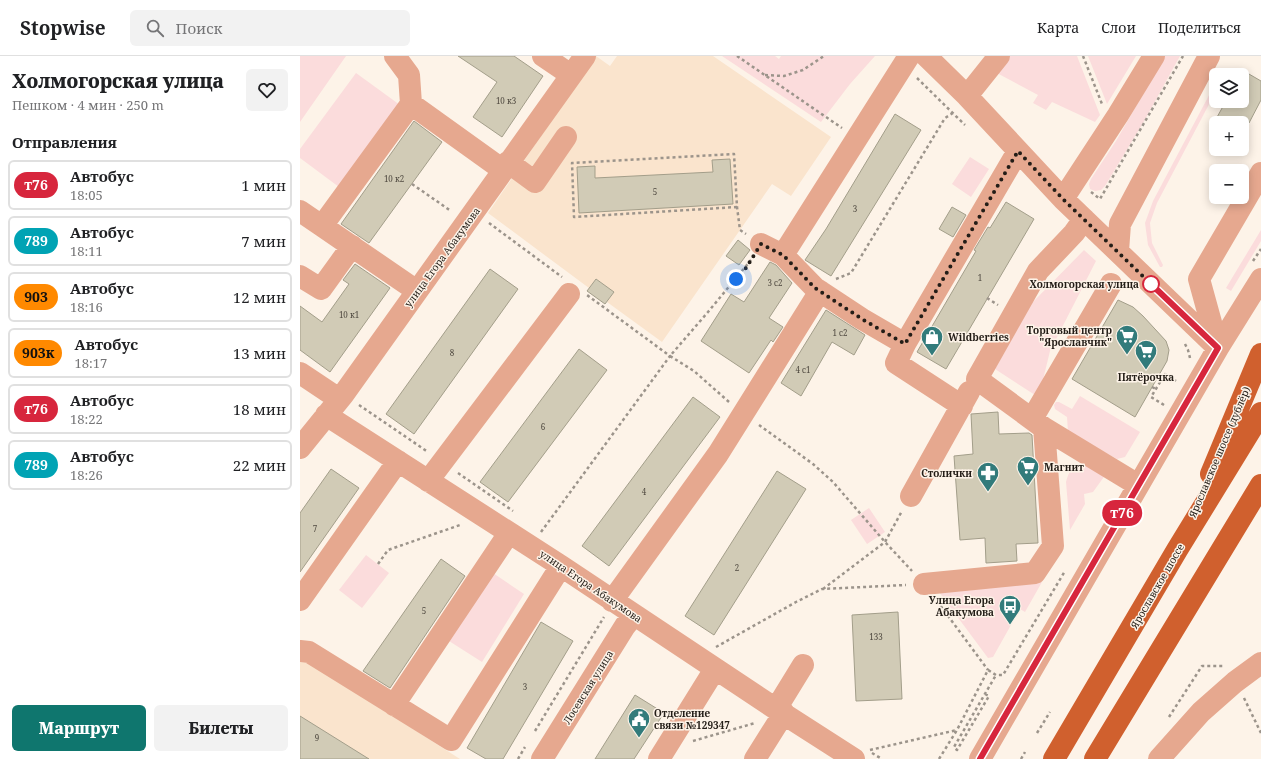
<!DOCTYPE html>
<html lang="ru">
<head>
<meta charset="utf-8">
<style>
	:root { --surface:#fff; --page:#f2f2f2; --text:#202124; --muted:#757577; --line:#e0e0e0; --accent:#0f766e }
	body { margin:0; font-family:"Noto Serif",serif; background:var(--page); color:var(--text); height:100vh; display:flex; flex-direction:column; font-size:15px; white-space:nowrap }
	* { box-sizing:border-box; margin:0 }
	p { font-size:13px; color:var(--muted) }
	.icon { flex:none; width:22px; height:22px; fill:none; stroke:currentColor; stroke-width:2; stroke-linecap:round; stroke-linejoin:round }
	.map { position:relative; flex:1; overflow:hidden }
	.details { display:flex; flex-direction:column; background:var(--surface); width:300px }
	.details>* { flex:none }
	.badge { padding:0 8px; border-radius:13px; font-size:14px; line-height:26px }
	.controls { position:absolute; left:909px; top:12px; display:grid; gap:8px }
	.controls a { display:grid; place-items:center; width:40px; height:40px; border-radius:6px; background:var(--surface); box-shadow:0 2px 10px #0003; font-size:20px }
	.you { position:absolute; width:20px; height:20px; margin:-10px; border:3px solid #fff; border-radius:50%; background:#1a73e8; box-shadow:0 0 0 6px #1a73e833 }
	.map>.badge { position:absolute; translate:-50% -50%; box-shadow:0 0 0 2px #fff }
	h2 { padding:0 12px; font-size:15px; line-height:36px }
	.round { display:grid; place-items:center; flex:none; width:42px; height:42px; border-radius:6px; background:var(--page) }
	.overview { display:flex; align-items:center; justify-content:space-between; height:68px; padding:0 12px }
	h1 { font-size:19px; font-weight:800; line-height:30px }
	.action { display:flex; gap:8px; margin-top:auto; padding:8px 12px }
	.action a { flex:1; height:46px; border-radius:6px; background:var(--accent); color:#fff; font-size:16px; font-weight:800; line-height:46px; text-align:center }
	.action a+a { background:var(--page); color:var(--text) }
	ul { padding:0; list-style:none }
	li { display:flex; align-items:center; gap:12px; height:50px; margin:0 8px 6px; padding:0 4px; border:2px solid var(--line); border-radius:6px }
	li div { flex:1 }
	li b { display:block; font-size:15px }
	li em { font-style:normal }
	li .badge { min-width:44px; font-weight:700; text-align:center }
	header { display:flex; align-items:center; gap:24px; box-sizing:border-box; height:56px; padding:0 20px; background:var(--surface); border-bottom:1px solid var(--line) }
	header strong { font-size:19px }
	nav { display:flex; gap:22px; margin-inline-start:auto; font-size:14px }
	.search { width:280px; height:36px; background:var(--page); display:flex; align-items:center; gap:10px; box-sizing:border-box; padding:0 14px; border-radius:6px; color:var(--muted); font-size:15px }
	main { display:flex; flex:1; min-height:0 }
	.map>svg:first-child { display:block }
	.built { fill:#fae4cd }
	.green { fill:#fbdcdc }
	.building { fill:#d1cbb6; stroke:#a39e8a }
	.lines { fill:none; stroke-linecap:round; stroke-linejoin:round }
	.path { stroke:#9c948b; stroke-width:2.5; stroke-dasharray:3 3; stroke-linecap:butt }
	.minor { stroke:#e6a88f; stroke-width:22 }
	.major { stroke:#d0602e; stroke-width:22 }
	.line-casing { stroke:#fff; stroke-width:9 }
	.line { stroke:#d7263d; stroke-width:6 }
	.walk { stroke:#231d17; stroke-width:4; stroke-dasharray:0 7.2 }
	.stop-dot { fill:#fff; stroke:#d7263d; stroke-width:2 }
	.labels { text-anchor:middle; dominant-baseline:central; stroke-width:3; stroke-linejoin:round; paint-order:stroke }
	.number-label { font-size:8px; fill:#4e483f }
	.street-label { font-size:10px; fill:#231d17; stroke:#fdf3e8 }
	.stop-label { font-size:10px; font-weight:bold; fill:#231d17; stroke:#fdf3e8; text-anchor:end }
	.poi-label { font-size:10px; font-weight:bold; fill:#231d17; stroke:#fdf3e8; text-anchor:end }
</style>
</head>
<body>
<header>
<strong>Stopwise</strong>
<div class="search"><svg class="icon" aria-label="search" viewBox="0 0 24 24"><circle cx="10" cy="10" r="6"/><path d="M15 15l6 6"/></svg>Поиск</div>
<nav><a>Карта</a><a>Слои</a><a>Поделиться</a></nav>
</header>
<main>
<section class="details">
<div class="overview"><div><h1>Холмогорская улица</h1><p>Пешком · 4 мин · 250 m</p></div><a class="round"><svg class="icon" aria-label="heart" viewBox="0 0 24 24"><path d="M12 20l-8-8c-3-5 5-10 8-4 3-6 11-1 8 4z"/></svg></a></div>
<h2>Отправления</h2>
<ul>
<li><span class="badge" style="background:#d7263d;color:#fff">т76</span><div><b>Автобус</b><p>18:05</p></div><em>1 мин</em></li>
<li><span class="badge" style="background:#00a3b4;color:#fff">789</span><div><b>Автобус</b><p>18:11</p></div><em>7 мин</em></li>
<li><span class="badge" style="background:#ff8900;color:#111">903</span><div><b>Автобус</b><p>18:16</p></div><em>12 мин</em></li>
<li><span class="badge" style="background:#ff8900;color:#111">903к</span><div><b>Автобус</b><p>18:17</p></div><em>13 мин</em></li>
<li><span class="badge" style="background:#d7263d;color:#fff">т76</span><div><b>Автобус</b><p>18:22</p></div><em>18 мин</em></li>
<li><span class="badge" style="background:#00a3b4;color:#fff">789</span><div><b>Автобус</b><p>18:26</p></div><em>22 мин</em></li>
</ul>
<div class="action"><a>Маршрут</a><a>Билеты</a></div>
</section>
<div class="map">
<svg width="961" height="703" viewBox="0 0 961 703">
	<rect width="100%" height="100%" fill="#fdf3e8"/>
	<path class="built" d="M296 0 310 10 317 0H413L531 81 491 140 472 128 362 286 307 246 314 236 296 223 289 232 188 157Z
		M0 606 10 607 160 703H0Z"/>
	<path class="green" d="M0 0H46L0 66Z
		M422 0H475L479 3 481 0H575L550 28 521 66Z
		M708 0H777L800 59 795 66 752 46 746 54 733 47 738 39 695 16Z
		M788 0H836L807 48Z
		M865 0H880L843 67 805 130 801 134 795 135 790 133 789 128 791 123 816 85Z
		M56 17 100 49 39 131 0 102V93Z
		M916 26V35L857 147 850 167 852 187 863 209 862 211H860L848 189 845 167 853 145Z
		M670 101 689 113 671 141 652 128Z
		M961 174V185L931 235 926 232Z
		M784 194 796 205 750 295 741 332 735 339 695 313 732 247Z
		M780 340 840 376 825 401 817 403 768 376 767 361 755 353 754 349 756 346H759L772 353Z
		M786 408 806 418 793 436 784 438 785 448 770 474 766 426C769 414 773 409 786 408Z
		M569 452 585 476 567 488 551 464Z
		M66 499 89 517 62 552 39 534Z
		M193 517 224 538 182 606 149 585Z
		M742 526 725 556 720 553 693 601 688 602 639 536Z"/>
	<path class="building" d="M158 0H214L243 20 202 81 173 61 197 26Z
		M942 14 961 25V44L949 67H923L916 63 926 45H942Z
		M595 58 621 74 531 220 505 204 526 173Z
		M114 65 142 86 69 187 41 168Z
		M430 103 433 148 279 157 277 111 295 110V122L413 116 412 104Z
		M706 146 734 163 646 313 617 296 676 195 674 194 688 171 690 172Z
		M652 151 666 159 653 181 639 173Z
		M438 184 450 194 439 209 426 200Z
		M470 206 476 209 492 227 469 262 483 271 473 286 471 284 449 317 401 285 431 238 444 246Z
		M55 208 90 232 30 316 0 294V250L22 266 49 228 43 224Z
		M190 213 218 233 114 378 86 358Z
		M296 223 314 236 305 248 287 235Z
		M818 244 833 251 843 260 866 285 869 294 867 305 835 361 772 323Z
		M526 254 565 279 554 299 532 286 501 340 481 327Z
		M279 293 307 314 208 446 180 426Z
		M393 341 420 361 309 510 282 490Z
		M698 356 699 378 729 377 732 379 738 487 716 488 717 505 686 507 685 482 660 484 654 400 673 398 671 358Z
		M31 413 59 432 0 516V457Z
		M477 415 506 433 414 579 385 560Z
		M141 503 165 520 90 632 63 615Z
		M598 556 602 643 556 645 552 559Z
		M241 566 273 585 203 703H186L167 692Z
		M335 639 364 657 334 703H295Z
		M0 660 69 703H0Z"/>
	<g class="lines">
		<path class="path" d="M437 0 542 72
			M783 0 802 48
			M465 19 484 20 503 14 524 0
			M617 22 665 69
			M112 128 151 155
			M791 136 800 143 883 0
			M437 151 274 161 272 107 434 98 437 151 440 174 446 178
			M189 167 262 221
			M953 205 961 193
			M536 223 551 217 645 62 653 57
			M687 242 698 249
			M885 288 888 294 890 302
			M852 331 856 333
			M429 346 394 315 370 300 408 256 451 204
			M59 349 128 396
			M864 349 851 341 865 318 876 325
			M459 369 513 408 533 426 585 486 612 515
			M158 417 213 455
			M241 476 370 300 287 239
			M78 508 88 494 160 469
			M523 533 585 486 602 455
			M637 545 688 614
			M416 591 496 546 522 533 606 529
			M685 638 689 640 657 694 654 691 696 619
			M944 642 961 677
			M869 661 902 610H924
			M235 675 304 561
			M737 677 750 656
			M393 685 455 667
			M570 694 657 674
			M572 697 582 703
			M218 703 225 691
			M639 703 657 674 688 614 696 619H703L765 515
			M721 703 725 696"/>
		<path class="minor" d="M95 0 109 19 111 48
			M243 0 271 19
			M626 0 667 40 763 143 918 292
			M667 40 699 0
			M208 106 235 126 266 81
			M763 143 818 59 854 0
			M0 155 22 170
			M461 188 483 199 515 232 562 263 605 288
			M818 195 820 168 909 0
			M483 199 609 0
			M0 220 21 233 52 190
			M117 235 22 170 111 48 203 114
			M918 292 899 223 961 117
			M0 317 39 343
			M662 350 596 307 605 288 718 95
			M26 359 261 510 476 653 554 703
			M732 363 811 228
			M744 372 838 429
			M0 392 43 339 285 0
			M128 425 269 238
			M611 440 669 336
			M624 528 735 517 753 490 744 372 677 323 738 215 774 177 784 163
			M0 544 98 405
			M312 545 418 398 520 235
			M0 595 9 596 151 684 261 510
			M94 649 209 477
			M476 653 503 609
			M242 703 325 570 334 559
			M359 703 415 613
			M455 703 484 657
			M680 703 918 292 961 223
			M859 703 901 656 935 626 961 607"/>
		<path class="major" d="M911 418 961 298
			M754 703 877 494 961 357
			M795 703 961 429"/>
	</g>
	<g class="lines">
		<g class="line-casing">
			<path id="line" d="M680 703 918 292 851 228"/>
		</g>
		<use href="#line" class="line"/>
		<path class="walk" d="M436 223 446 212 461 188 483 199 515 232 562 263 605 288 718 95 763 143 851 228"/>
	</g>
	<defs>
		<g id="supermarket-pin" transform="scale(1.15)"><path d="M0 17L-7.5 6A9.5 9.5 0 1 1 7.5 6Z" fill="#327b7b" stroke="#fdf3e8"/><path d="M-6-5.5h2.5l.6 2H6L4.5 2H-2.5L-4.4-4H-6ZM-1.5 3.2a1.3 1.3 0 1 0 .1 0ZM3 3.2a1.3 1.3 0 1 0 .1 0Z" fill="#fff"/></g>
		<g id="shop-pin" transform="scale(1.15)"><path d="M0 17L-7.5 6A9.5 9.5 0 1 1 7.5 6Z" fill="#327b7b" stroke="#fdf3e8"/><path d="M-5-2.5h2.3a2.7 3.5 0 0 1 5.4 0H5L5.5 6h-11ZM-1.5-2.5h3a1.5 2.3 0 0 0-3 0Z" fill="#fff"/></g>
		<g id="pharmacy-pin" transform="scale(1.15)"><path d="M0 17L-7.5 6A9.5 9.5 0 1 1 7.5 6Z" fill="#327b7b" stroke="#fdf3e8"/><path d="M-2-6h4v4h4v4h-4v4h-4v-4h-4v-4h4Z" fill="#fff"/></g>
		<g id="bus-pin" transform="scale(1.15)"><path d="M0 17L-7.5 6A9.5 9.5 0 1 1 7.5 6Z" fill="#327b7b" stroke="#fdf3e8"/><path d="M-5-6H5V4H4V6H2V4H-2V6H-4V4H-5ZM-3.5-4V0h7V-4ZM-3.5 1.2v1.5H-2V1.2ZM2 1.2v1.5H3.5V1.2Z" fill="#fff"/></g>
		<g id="civic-pin" transform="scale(1.15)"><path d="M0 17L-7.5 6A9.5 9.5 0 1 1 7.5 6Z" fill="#327b7b" stroke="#fdf3e8"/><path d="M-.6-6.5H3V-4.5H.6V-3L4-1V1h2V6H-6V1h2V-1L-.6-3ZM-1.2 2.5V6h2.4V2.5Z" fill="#fff"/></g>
	</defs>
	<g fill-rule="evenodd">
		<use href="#supermarket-pin" x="827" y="280"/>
		<use href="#shop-pin" x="632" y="281"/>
		<use href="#supermarket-pin" x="846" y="295"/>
		<use href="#supermarket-pin" x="728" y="411"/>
		<use href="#pharmacy-pin" x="688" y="417"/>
		<use href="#bus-pin" x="710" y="550"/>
		<use href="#civic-pin" x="339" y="663"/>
	</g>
	<circle class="stop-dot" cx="851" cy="228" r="8"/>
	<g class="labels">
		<g class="number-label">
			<text x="206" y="44">10 к3</text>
			<text x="94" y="122">10 к2</text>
			<text x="355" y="135">5</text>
			<text x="555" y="152">3</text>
			<text x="680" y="221">1</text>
			<text x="475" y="226">3 с2</text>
			<text x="49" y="258">10 к1</text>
			<text x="540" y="276">1 с2</text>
			<text x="152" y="296">8</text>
			<text x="503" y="313">4 с1</text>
			<text x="243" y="370">6</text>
			<text x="344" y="435">4</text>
			<text x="15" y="472">7</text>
			<text x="437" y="511">2</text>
			<text x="124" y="554">5</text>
			<text x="576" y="580">133</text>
			<text x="225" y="630">3</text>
			<text x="17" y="681">9</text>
		</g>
		<g class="street-label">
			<text transform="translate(142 201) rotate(-54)">улица Егора Абакумова</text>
			<text transform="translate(919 396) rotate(-67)">Ярославское шоссе (дублёр)</text>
			<text transform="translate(291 530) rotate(34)">улица Егора Абакумова</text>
			<text transform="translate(857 530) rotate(-60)">Ярославское шоссе</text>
			<text transform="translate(288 631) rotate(-58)">Лосевская улица</text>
		</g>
		<g class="stop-label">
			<text x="839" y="228">Холмогорская улица</text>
		</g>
		<g class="poi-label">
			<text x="812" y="274">Торговый центр<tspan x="812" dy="12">"Ярославчик"</tspan></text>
			<text x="648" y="281" text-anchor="start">Wildberries</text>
			<text x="846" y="321" text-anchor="middle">Пятёрочка</text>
			<text x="744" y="411" text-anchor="start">Магнит</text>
			<text x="672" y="417">Столички</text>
			<text x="694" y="544">Улица Егора<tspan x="694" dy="12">Абакумова</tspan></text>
			<text x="354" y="657" text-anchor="start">Отделение<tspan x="354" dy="12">связи №129347</tspan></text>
		</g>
	</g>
</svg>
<div class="controls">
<a><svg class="icon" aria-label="layers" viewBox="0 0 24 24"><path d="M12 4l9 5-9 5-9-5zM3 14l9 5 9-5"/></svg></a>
<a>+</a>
<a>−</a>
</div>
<div class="you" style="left:436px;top:223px"></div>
<b class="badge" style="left:822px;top:457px;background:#d7263d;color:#fff">т76</b>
</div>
</main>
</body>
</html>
